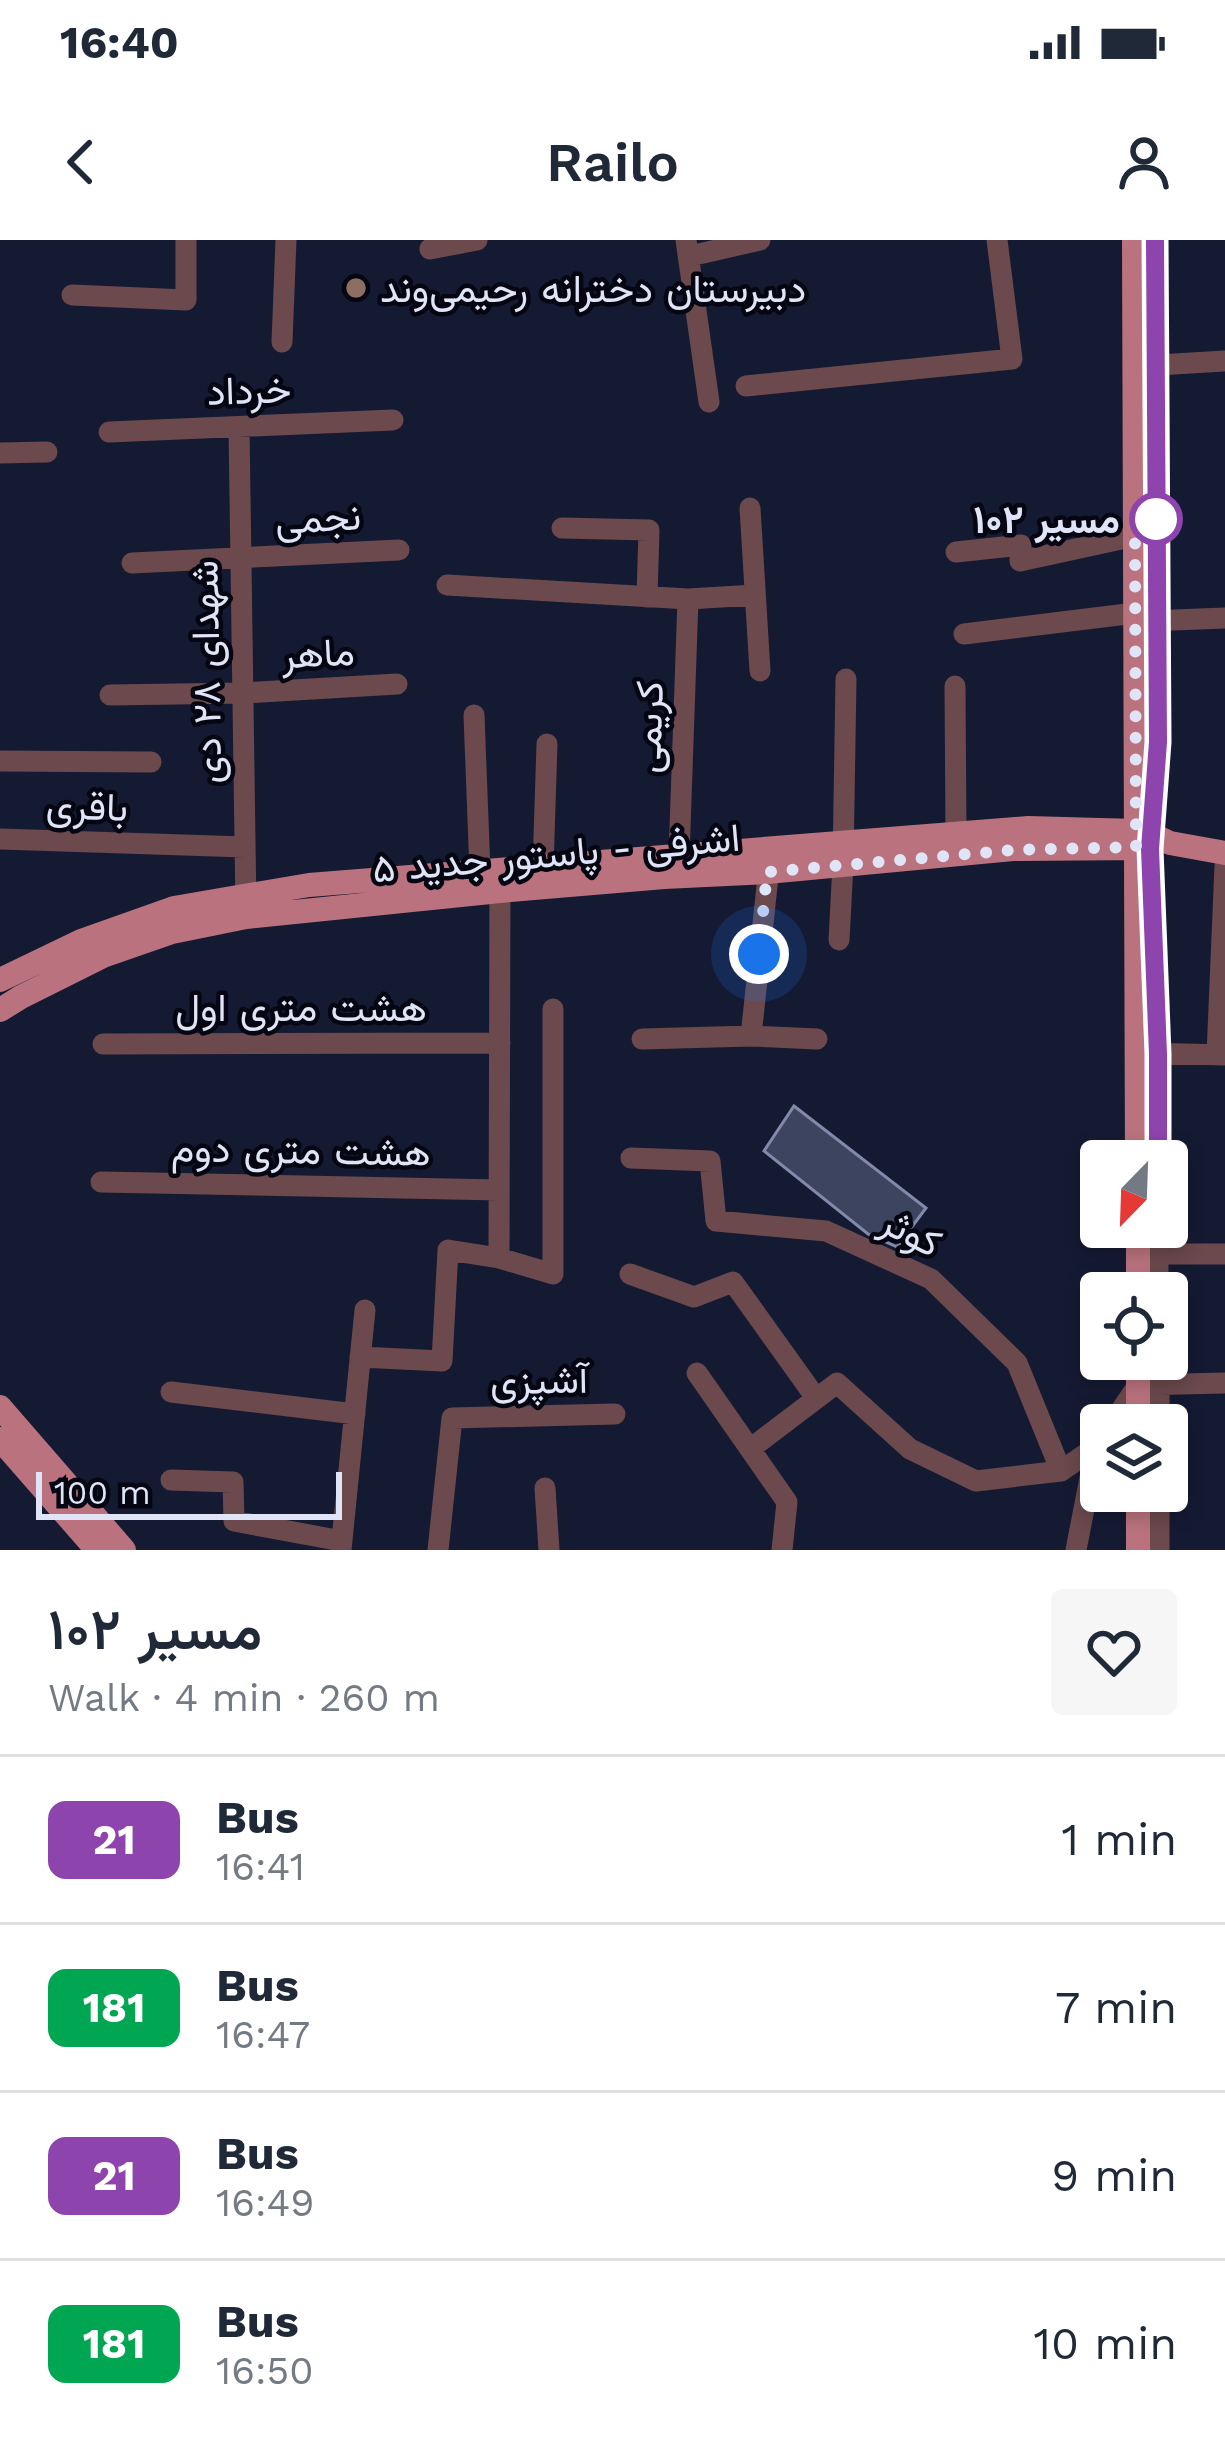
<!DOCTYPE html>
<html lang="en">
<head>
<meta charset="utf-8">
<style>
	:root { --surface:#fff; --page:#f6f6f7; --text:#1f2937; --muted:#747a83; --line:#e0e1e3 }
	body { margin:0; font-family:"Work Sans",Vazirmatn,sans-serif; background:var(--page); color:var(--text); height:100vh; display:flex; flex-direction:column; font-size:45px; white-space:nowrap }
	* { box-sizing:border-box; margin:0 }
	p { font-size:39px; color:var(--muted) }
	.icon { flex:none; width:66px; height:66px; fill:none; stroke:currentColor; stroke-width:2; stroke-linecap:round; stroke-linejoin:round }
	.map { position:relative; height:1310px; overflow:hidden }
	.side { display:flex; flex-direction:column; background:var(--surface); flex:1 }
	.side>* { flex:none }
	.badge { padding:0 24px; border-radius:18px; font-size:42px; line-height:78px }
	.needle { width:78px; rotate:203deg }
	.buttons { position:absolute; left:1080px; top:900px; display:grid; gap:24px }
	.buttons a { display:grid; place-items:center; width:108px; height:108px; border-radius:12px; background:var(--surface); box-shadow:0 6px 18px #0003; font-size:60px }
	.scale { position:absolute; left:36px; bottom:30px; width:306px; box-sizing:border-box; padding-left:12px; border:6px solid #dfe4f6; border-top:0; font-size:33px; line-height:42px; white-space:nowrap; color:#dfe4f6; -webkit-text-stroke:9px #050611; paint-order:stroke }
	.you { position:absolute; width:60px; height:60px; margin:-30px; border:9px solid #fff; border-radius:50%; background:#1a73e8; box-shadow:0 0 0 18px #1a73e833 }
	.map>.badge { position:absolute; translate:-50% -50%; box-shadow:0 0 0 6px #fff }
	.round { display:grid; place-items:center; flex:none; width:126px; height:126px; border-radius:12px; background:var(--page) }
	.headline { display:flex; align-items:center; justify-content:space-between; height:204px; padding:0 48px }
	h1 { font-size:57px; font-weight:600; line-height:90px }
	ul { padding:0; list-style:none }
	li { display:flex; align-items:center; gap:36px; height:168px; padding:0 48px; border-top:3px solid var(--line) }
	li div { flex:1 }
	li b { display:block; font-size:45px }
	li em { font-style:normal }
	li .badge { min-width:132px; font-weight:700; text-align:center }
	.status { display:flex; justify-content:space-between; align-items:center; height:84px; padding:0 60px; background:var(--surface); direction:ltr }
	.status svg { height:33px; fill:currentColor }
	header { display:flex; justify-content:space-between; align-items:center; height:156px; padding:0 48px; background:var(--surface); font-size:54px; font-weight:600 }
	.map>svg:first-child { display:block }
	.building { fill:#3c4460; stroke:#818aaa; stroke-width:3 }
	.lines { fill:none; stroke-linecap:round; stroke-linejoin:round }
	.minor { stroke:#6b494d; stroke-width:21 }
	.major { stroke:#ba737e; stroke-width:24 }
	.line-casing { stroke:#fff; stroke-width:27 }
	.line { stroke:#8e44ad; stroke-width:18 }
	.walk { stroke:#dfe4f6; stroke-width:12; stroke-dasharray:0 21.6 }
	.education-dot { fill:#8d6e63; stroke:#050611; stroke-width:4.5 }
	.stop-dot { fill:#fff; stroke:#8e44ad; stroke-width:6 }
	.labels { text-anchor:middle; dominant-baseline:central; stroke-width:9; stroke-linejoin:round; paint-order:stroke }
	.poi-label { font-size:39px; fill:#dfe4f6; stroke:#050611; text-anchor:start }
	.street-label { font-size:39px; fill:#dfe4f6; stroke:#050611 }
	.stop-label { font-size:39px; font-weight:bold; fill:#dfe4f6; stroke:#050611; text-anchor:end }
</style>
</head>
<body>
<div class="status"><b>16:40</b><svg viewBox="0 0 49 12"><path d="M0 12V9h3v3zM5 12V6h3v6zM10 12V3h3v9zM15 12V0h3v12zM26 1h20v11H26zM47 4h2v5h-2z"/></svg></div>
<header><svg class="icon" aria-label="back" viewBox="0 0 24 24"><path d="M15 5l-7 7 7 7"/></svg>Railo<svg class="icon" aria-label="person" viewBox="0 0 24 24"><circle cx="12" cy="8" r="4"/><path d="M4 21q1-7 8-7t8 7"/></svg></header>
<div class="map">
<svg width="1225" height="1310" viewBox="0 0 1225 1310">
	<rect width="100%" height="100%" fill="#151a33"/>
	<path class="building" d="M794 866 926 968 897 1007 868 994 764 911Z"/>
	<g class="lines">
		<path class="minor" d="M686 0 709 162
			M1155 0 1158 502 1151 609 1158 815V921
			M430 9 477 0
			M690 16 760 0
			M72 55 186 60V0
			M282 102 286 0
			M1141 126 1225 121
			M746 146 1012 119 997 0
			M239 187 246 670
			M109 192 393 180
			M0 213 47 212
			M750 268 760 431
			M562 288 649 290 647 357
			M956 312 1021 305 1020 321 1135 296
			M132 323 399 310
			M447 345 688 359 755 355
			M1148 381 1225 378
			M964 394 1135 373
			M955 446 956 594
			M110 455 243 453 397 444
			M474 475 480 632
			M0 521 151 522
			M0 599 245 607
			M679 617 688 359
			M543 628 547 504
			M839 700 843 624 846 439
			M751 796 770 618
			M642 799 751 796 817 799
			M103 804 500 803
			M1144 813 1225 815
			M1217 815 1225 626
			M631 918 710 921 716 981 826 991 931 1039 1017 1123 1061 1231
			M101 942 499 950
			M1158 987V1053
			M1138 1014H1225
			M499 1018 500 635
			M630 1034 694 1057 733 1042 816 1158
			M360 1117 442 1121 448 1010 499 1018 553 1034V769
			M1159 1119V1185
			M697 1133 787 1262 782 1310
			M171 1152 355 1174
			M1111 1185 1138 1145 1225 1143
			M750 1209 837 1143 910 1209 976 1241 1061 1231 1096 1207 1101 1199
			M171 1240 233 1242 234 1281 342 1301
			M545 1248 549 1310
			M341 1310 365 1070
			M438 1310 452 1178 615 1174
			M1076 1310 1096 1207
			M1159 1310V1251"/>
		<path class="major" d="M1134 0 1137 921
			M0 740 81 701 174 668 309 645 1028 588 1136 591 1151 594 1170 603 1225 613
			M0 770 21 757 103 716 172 692 246 677 500 651 664 637 767 632 1013 609 1144 608
			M1138 987V1053
			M0 1167 124 1310
			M1138 1185V1119
			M0 1199 97 1310
			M1138 1310V1251"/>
	</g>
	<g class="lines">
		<g class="line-casing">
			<path id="line" d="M1155 0 1158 502 1150 609 1158 814V921"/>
		</g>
		<use href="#line" class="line"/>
		<path class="walk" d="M759 714 767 632 1013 610 1136 607 1135 296 1156 279"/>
	</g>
	<circle class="education-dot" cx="356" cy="48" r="12"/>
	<circle class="stop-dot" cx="1156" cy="279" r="24"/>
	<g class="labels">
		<g class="poi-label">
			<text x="380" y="48">دبیرستان دخترانه رحیمی‌وند</text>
		</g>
		<g class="street-label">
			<text transform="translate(249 150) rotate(-2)">خرداد</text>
			<text transform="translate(318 278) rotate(-3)">نجمی</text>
			<text transform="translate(318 413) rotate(-3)">ماهر</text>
			<text transform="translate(206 432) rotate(-91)">شهدای ۲۸ دی</text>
			<text transform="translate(648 487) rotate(-88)">کریمی</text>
			<text transform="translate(87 566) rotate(2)">باقری</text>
			<text transform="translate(556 613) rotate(-5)">اشرفی - پاستور جدید ۵</text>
			<text x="301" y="767">هشت متری اول</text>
			<text transform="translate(301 910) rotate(1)">هشت متری دوم</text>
			<text transform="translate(911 992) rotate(27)">کوثر</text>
			<text transform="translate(539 1140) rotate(-1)">آشپزی</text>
		</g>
		<g class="stop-label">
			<text x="1120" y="279">مسیر ۱۰۲</text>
		</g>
	</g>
</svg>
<div class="buttons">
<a><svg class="needle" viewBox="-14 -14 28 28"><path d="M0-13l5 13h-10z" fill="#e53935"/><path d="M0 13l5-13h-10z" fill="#747a83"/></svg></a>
<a><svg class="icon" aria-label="locate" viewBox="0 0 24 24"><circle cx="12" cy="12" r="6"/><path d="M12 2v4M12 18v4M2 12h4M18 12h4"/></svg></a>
<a><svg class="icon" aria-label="layers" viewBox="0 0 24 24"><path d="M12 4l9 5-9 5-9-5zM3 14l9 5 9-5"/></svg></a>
</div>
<div class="scale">100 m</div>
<div class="you" style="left:759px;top:714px"></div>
</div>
<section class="side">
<div class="headline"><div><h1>مسیر ۱۰۲</h1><p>Walk · 4 min · 260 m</p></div><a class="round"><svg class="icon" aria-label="heart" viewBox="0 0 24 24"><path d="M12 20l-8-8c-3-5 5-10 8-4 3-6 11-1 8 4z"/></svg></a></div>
<ul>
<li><span class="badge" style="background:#8e44ad;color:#fff">21</span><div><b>Bus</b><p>16:41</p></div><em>1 min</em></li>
<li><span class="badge" style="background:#00a651;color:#fff">181</span><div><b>Bus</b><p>16:47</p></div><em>7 min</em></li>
<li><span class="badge" style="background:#8e44ad;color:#fff">21</span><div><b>Bus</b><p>16:49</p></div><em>9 min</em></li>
<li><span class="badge" style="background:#00a651;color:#fff">181</span><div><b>Bus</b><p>16:50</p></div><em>10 min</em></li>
</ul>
</section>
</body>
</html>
